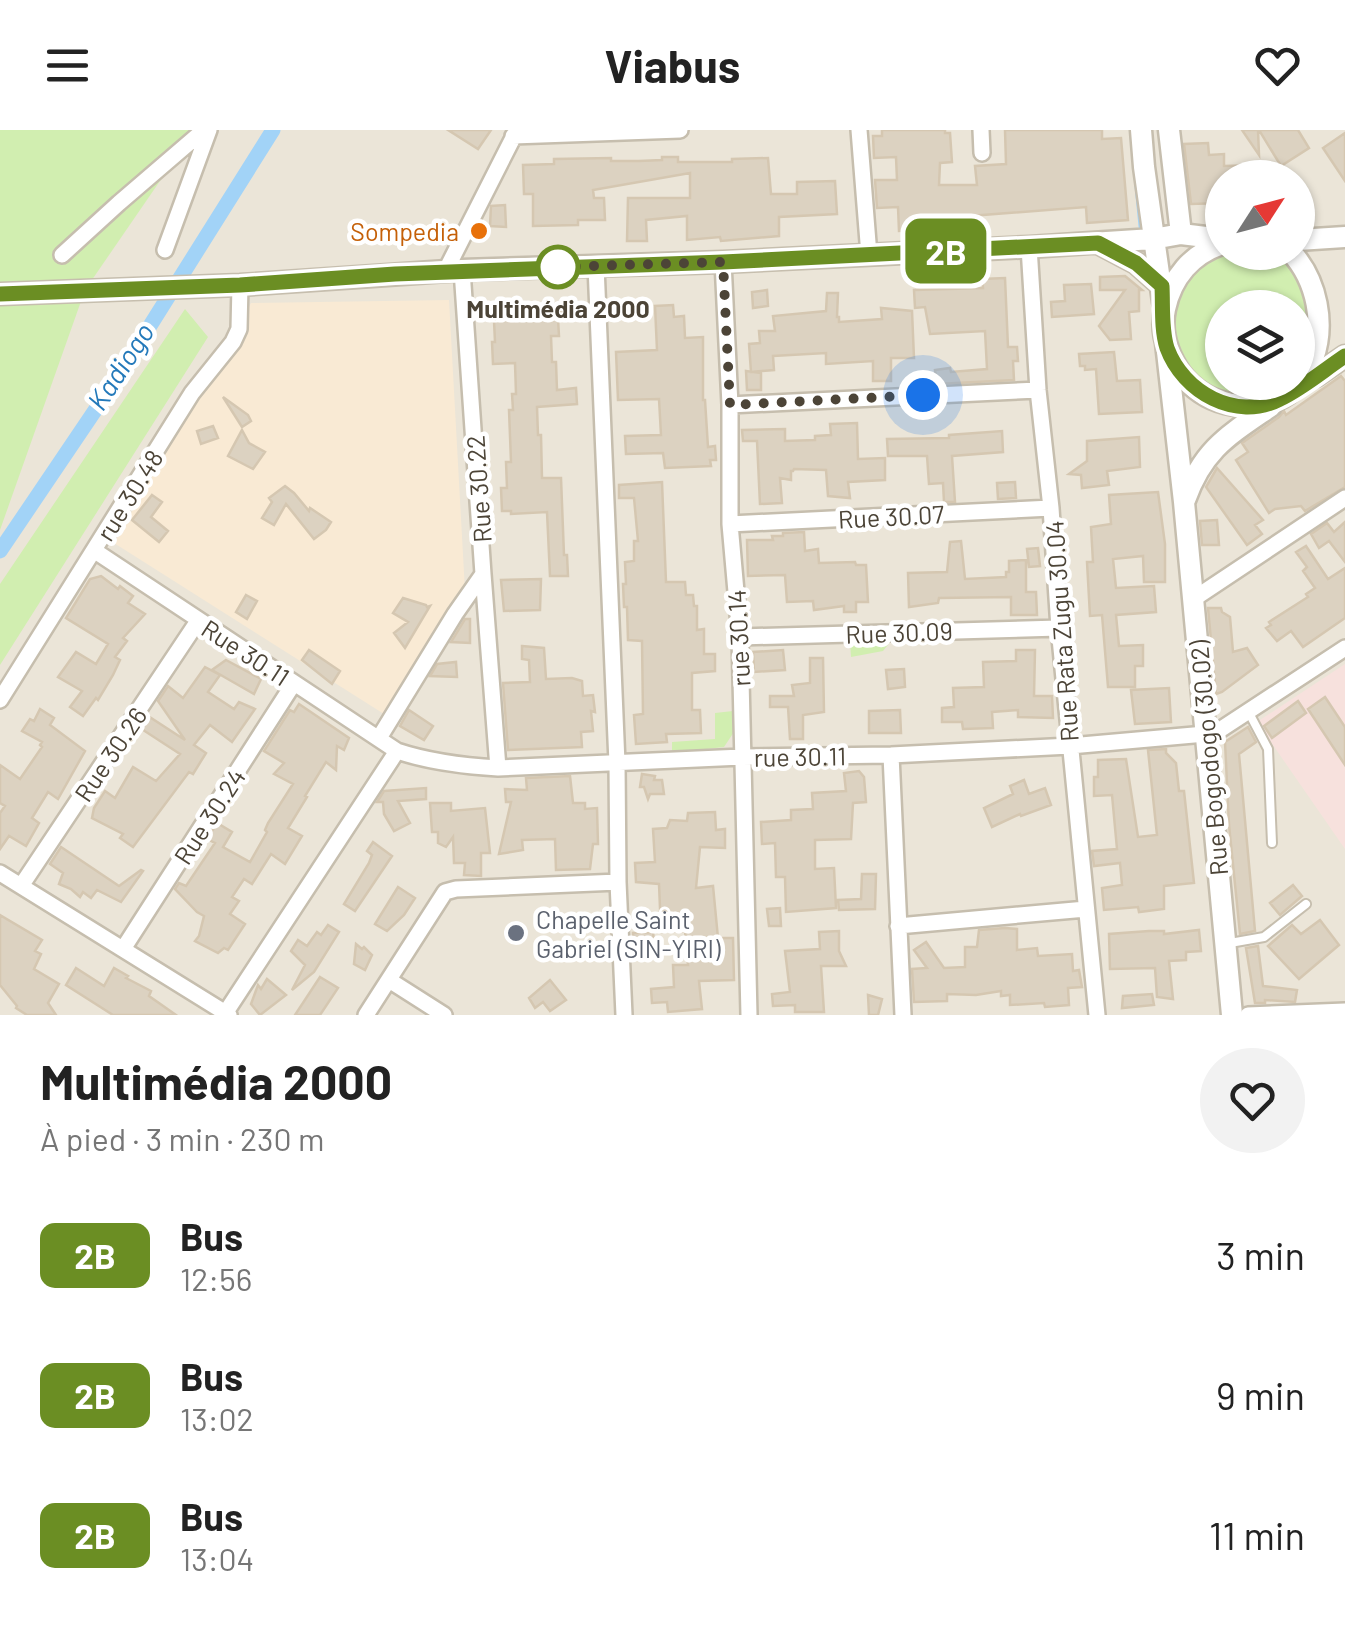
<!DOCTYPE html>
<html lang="fr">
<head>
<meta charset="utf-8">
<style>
	:root { --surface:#fff; --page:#f2f2f2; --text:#222; --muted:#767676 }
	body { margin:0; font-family:Barlow,sans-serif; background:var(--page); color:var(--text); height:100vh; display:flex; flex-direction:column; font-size:38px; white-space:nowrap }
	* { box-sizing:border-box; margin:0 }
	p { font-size:32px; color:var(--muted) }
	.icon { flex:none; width:55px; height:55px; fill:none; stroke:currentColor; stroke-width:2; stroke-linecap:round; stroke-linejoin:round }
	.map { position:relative; height:885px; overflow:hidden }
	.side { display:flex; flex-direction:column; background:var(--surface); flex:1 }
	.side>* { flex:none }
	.badge { padding:0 20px; border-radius:15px; font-size:35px; line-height:65px }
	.needle { width:65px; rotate:54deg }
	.controls { position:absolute; left:1205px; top:30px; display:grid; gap:20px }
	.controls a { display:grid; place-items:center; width:110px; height:110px; border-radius:50%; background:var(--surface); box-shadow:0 2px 8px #0004; font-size:50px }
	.you { position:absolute; width:50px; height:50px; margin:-25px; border:8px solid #fff; border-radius:50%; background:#1a73e8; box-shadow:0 0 0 15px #1a73e833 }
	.map>.badge { position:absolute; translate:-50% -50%; box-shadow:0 0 0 5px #fff }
	.round { display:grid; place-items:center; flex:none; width:105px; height:105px; border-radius:52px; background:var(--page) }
	.head { display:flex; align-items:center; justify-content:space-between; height:170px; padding:0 40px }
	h1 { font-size:48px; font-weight:700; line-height:75px }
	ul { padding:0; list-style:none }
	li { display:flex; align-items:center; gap:30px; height:140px; padding:0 40px }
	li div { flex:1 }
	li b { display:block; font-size:38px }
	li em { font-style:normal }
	li .badge { min-width:110px; font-weight:700; text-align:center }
	header { display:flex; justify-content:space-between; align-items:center; height:130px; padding:0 40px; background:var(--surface); font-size:45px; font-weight:700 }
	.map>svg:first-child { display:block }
	.residential { fill:#ebe5d8; fill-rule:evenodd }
	.commercial { fill:#f9ead4 }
	.medical { fill:#f7e1dd }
	.green { fill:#d1eeb0 }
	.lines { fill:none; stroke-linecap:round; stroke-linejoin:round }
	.stream { stroke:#a2d3f7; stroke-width:4 }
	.canal { stroke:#a2d3f7; stroke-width:15 }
	.building { fill:#dcd2c1; stroke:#d5c7b1; stroke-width:2.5 }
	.service-casing { stroke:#c6beae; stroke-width:12 }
	.minor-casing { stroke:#c6beae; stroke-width:20 }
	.tertiary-casing { stroke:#c6beae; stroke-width:25 }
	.service { stroke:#fff; stroke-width:8 }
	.minor { stroke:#fff; stroke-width:15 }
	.tertiary { stroke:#fff; stroke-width:20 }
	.line-casing { stroke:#fff; stroke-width:22 }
	.line { stroke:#6b8e23; stroke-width:15 }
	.walk { stroke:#4c4437; stroke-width:10; stroke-dasharray:0 18 }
	.food-dot { fill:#e8710a; stroke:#fff; stroke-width:4 }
	.stop-dot { fill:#fff; stroke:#6b8e23; stroke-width:5 }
	.worship-dot { fill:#6b7280; stroke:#fff; stroke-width:4 }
	.labels { text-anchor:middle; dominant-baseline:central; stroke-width:9; stroke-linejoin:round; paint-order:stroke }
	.food-label { font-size:25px; fill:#c56008; stroke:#fff; text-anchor:end }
	.stop-label { font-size:25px; font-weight:bold; fill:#4c4437; stroke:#fff }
	.street-label { font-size:25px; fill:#4c4437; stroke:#fff }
	.worship-label { font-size:25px; fill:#5b616d; stroke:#fff; text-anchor:start }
	.water-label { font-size:28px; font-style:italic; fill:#2379ba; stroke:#fff }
</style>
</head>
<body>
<header><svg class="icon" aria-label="menu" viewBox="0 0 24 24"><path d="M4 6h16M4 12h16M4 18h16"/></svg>Viabus<svg class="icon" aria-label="heart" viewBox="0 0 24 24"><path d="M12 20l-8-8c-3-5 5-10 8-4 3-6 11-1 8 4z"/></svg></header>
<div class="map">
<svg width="1345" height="885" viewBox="0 0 1345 885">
	<rect width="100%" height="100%" fill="#f6f3ea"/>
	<path class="residential" d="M0 0H1345V885H0ZM1222 48H1298V122H1222ZM1222 178H1298V252H1222Z"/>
	<path class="commercial" d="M449 170 465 461 384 584 114 413 251 173Z"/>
	<path class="medical" d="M1345 534V719L1257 592Z"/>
	<path class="green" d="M0 0H195L85 160 0 400Z
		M1225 123C1290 123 1289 123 1320 180L1298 246V178H1222V252L1288 253C1203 309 1118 170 1225 123Z
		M185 179 208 207 0 535V454Z
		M891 511 883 521 851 527 850 512Z
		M733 581 734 602 724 617 672 623V612L715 609V583Z"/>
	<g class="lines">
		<path class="stream" d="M1131 0 1141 101"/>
		<path class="canal" d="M0 421 121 242 273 0"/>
	</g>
	<path class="building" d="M448 0H491L478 19Z
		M882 0H945V3H950L952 32 940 33 939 55H977L975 36 1006 34 1005 0H1102V9L1121 8 1128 90 1087 93 1086 77 970 86 971 97 899 101 898 77 877 78 875 50H897L896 27 874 28 873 6H882Z
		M1242 0H1258L1259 25Z
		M1259 0H1298L1309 18 1281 36Z
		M1345 3V51L1323 18Z
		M1208 13 1209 25 1224 24V36L1260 35V48H1222V73L1191 74 1184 14Z
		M662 27H678V32H732V29L768 28 771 64H797V52L835 51 837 84 779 87V106L721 111 720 107 687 110V86L646 90 647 111H627L628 68H690V43L593 60 594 68H604L605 90H578V95L533 96V64H524L523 35 554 34V29L611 28V31H639L662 30Z
		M505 75 506 97 490 96 491 76Z
		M1125 146 1142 160H1139V181L1129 182 1131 209 1110 210 1099 196 1125 160H1100V147Z
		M1005 148 1008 217H1017L1018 231H1013L1014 250 937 254 935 240 950 238 951 242 987 239 985 201 930 204 925 177 915 178 914 160 983 158 982 149Z
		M1091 154 1094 184 1052 187 1051 172 1065 171 1064 155Z
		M767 160 768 176 753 178 752 162Z
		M827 163H838L837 187H839V192L882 189 881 178 912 181 914 228H891V251H873V231L826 234V223L773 226 774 240 751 242 749 214 760 213 759 201H775L773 186 826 181Z
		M673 175 674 187 684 186 685 208 703 207V270H705L708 317 715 316 716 330H710L711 336 665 338 663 323 626 324 625 306 661 305 659 269 618 270 616 222 657 220 655 176Z
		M572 176 573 189H558L559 206H551L552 232H556L557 260 576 258 577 274 537 277 538 305H541L542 348H561L564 425H567L568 446H550L547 382 511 384V381H502L501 358H507L506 332H511L509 280H513L512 264H516L515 233 493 234 492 212H495L494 191 538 190V177Z
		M1114 222 1117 251 1140 250 1142 282 1099 284 1096 239 1085 240V236H1080L1079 224Z
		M746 241 761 243V260H747Z
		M1341 246 1345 251V357L1305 381 1301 376 1275 379 1269 383 1236 330 1248 322 1242 313 1279 287 1284 281 1286 285Z
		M223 267 248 285 251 291 242 297Z
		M857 293 858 329 885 328V350L848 352 850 368 828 366 826 340 794 339 793 341H791V350L780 348 782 373 760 374 757 311H743L742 300 785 299V311L815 310V306L831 305 830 294Z
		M213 296 218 308 201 314 197 301Z
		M242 300 249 313 265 322 253 339 228 326Z
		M1002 301 1003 322 952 326 955 372H944L943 353 929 354 927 326H888L887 309 949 308V305Z
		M1139 307 1140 337 1107 341 1109 355 1082 358 1081 345 1069 344 1087 331V311Z
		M1217 338 1263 390 1255 395 1262 404 1247 415 1206 357Z
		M662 352 666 452H685L686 465H693L694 476H697V500L704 499V524H715V541L692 543V580H700L701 603 666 604 667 612 636 614 634 585 643 584 642 511 628 510 627 477H624L623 454H626L625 432 634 431V411H638L634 368H619V355Z
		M1015 352 1016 368 998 369 997 353Z
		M285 356 294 363 309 381 310 378 331 392 326 400 314 409 286 374 274 395 262 388 272 372 269 368Z
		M1158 362 1165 414V452H1144L1143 426 1113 429 1116 458 1154 456 1156 482 1116 485 1119 516 1143 515V536H1135V557H1108L1102 485 1090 486 1087 432H1093L1091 397 1111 394 1109 365Z
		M152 365 162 372 151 387 168 401 159 412 132 390Z
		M1217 390 1219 415H1202L1200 391Z
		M1345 392V432L1329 411 1319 418 1311 404 1327 393 1334 402Z
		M804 402 805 421 818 419 819 433 855 432 856 435H866L868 472H856V482H844V476L814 480 813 471 787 472 785 445 748 446 747 410H773L772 406H783V403Z
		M961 411 965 449 1006 447V442H1009V431L1026 430V462H1036L1037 485H1011V467L939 468 938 473 909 477 908 443 947 442 950 412Z
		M1306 416 1328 449 1345 438V488L1303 517 1291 501 1277 511 1266 498 1271 495 1269 492 1308 467 1306 464 1315 458 1303 441 1307 437 1296 422Z
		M1038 418 1040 436 1029 437 1027 419Z
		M101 446 118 459 120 456 133 466 128 473 145 484 123 508 127 511 115 527 120 530 113 545 98 570 96 568 83 586 70 577 82 561 58 547 76 522 96 534 108 514 66 488 90 449Z
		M541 449 540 480 504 481 501 450Z
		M246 465 257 471 247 489 236 482Z
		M403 468 426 475 427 477 430 476 405 518 394 503 408 492 393 483Z
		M1208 478H1221L1222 482 1230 487 1233 522 1247 518 1258 535 1222 562 1216 564Z
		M465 489H470V513L451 512Z
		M522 516 544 518 546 549 572 548 582 551 583 566 593 565 595 582 591 581 593 601 581 602 582 617 508 620 503 553 530 552 529 530 522 529Z
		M309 520 340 541 332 554 302 530Z
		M783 520 785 540 754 542 753 522Z
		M1016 520H1035L1034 566H1052L1053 588 1018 587V580L992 582 993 598 963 599 962 592H942V578L954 577 953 558 984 557 983 532 1016 531Z
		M810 528H823L824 582 803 585V609H790L788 577H770V566H794L792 555 810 553Z
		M226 530 261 549 254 564 212 540Z
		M456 532 457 547 430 546 437 534Z
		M205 537 220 545 208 562 234 579 239 572 255 579 232 612 210 595 194 615 206 623 193 644 189 642 133 717 120 708 123 704 92 688 94 678 105 661 115 668 133 637 156 651 180 624 140 598 148 586 185 610 158 571 168 556 183 568Z
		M904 539 905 557 888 559 886 540Z
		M1169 558 1171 592 1135 594 1131 560Z
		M1325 567 1345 597V635L1308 579Z
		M1298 571 1306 583 1272 608 1264 596Z
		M299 574 349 608 344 620 337 616 336 640 326 632 305 666 307 667 288 698 302 706 285 734 271 724 252 754 244 749 232 767 239 771 230 784 245 794 228 820 224 818 218 823 195 811 199 806 204 786 197 782 175 759 179 753 186 756 215 713 207 709 217 693 232 702 223 717 250 732 267 702 265 700 268 693 293 654 274 644 284 633 264 621 290 580 294 582Z
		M40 579 54 588 50 595 85 621 58 669 48 662 32 688 39 693 26 716 9 706 0 719V683L5 676 0 673V635L20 649 42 617 40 615 42 612 22 601 30 589 34 591Z
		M409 580 433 596 424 610 400 596Z
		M900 580 901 603H869V581Z
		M1248 597 1256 612 1239 624 1255 801 1240 804 1229 695 1225 612Z
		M1166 619V623L1176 633 1179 661H1184L1194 753 1164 756V779L1139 782 1138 777 1104 780 1102 758 1122 755 1120 733 1094 736 1092 721 1117 719 1112 665 1094 666V647H1098V630L1126 629 1138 707 1157 705 1148 620Z
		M859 641 864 647 866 672 853 673 851 709 815 710V739L834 738 836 778 786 782 785 747H776L775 713 762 714 761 692 791 690V680L813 679 812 663 846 661 844 643Z
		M642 644 655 646 654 650H662L664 664H650L648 669 644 657H640Z
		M570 646 573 673H585V679L597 678 598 714H593L590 739 556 740 555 709 522 710 523 720 499 724 511 672H506L505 659 527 660 526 648Z
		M1024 650 1029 664 1045 658 1051 675 1021 686 1020 684 992 697 984 678 1013 664 1010 656Z
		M426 658V669L398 671 410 693 394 701 384 684 383 672H377L384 661Z
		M430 673H451V681L485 678 490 723H481V746L464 745 465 733H454L453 707 446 717 438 713V702H432Z
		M715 682 716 700 725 699V718L700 717 696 758 713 756 718 808H733L734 850 699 851 702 879 668 882 667 872 652 873 651 859 674 857 673 835H688L685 801 661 802 659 754 636 752 635 733 655 732 653 699 667 698 670 690 687 691 688 683Z
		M373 712 392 726 355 781 344 774 369 733 372 725 367 721Z
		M61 717 119 756 141 740 143 741 121 772 97 760 91 768 83 762 80 767 71 759 59 754 63 743 50 734Z
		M862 744H876L875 779 839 780 838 770 861 769Z
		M1293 755 1302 766 1280 785 1270 773Z
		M398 757 415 768 404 785 387 801 375 794Z
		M780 778 781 796H769L767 779Z
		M0 785 42 810 35 821 41 824 34 839 59 854 48 873 56 885H27L16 878 17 876 0 855Z
		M1320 790 1339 815 1299 849 1268 816 1292 795 1301 804Z
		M328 795 339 802 314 842 292 860 305 835 291 821 298 810 307 816 317 802 321 805Z
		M1005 798 1017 799V820L1037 818 1038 826 1072 824 1073 841 1079 840 1082 857 1068 858 1069 875 1045 877 1044 873 1010 875V865L1001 866V861L976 865 947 864V871L914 872 912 839 927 838 914 820 926 812 944 838 965 837V817H977L979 800Z
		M1199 800 1201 821 1186 822V830L1169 831 1173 869 1157 867 1155 838 1110 839 1109 804 1149 801H1164V804Z
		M839 801V821L846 836H821L824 882H795V875L773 876 772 864 790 862 785 821 820 819 819 802Z
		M653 802 655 820 634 821 633 803Z
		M356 814 362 819 364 817 372 825 365 840 354 834Z
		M1258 816 1263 856 1297 860 1295 872 1265 870V873H1255L1246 818Z
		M76 838 104 856 114 838 128 846 126 848 151 861 149 866 176 885H113L66 855Z
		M320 847 338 858 320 885H295Z
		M267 849 286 865 260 885 251 874 258 855 261 859Z
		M550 850 566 870 550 881 543 872 535 878 529 868Z
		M1152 864 1154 875 1122 878 1123 866Z
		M868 865 882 869 878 885H869Z"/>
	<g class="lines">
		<g class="service-casing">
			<path id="service" d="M1248 581 1268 619 1272 713
				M1230 813 1264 807 1306 774"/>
		</g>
		<g class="minor-casing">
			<path id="minor" d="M859 0 869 125
				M981 0 982 23
				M513 6 680 0
				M1029 117 1038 260 1051 378 1059 498 1097 885
				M165 120 209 0
				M62 125 119 73 204 0
				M723 132 730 275V394L740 507 749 885
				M596 136 617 633 618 752 624 885
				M445 142 517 0
				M730 275 1038 260
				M730 394 1051 378
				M95 421 397 621C430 632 464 636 498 638L742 627 891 625 1070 616 1205 604
				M483 444 498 638
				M1192 470 1345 368
				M740 507 1059 498
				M0 570 192 263 233 212 239 199 240 155
				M379 608 455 484 483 444 462 140
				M1206 609 1345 518
				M891 625 903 885
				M0 743 229 885
				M21 756 198 491
				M898 796 1086 779
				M123 819 294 553
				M389 850 444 885
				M224 885 397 621
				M366 885 445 762 456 759 618 752
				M1248 885 1345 881"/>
		</g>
		<g class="tertiary-casing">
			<path id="tertiary" d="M1141 0 1144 37 1163 172
				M1169 0 1181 104
				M1298 110 1345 107
				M1100 114 1136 133 1162 156
				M1222 114C1192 124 1172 147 1165 179 1160 202 1168 225 1181 244 1192 258 1208 269 1225 273 1318 296 1345 181 1291 122
				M0 164 240 155 462 140 723 132 1029 117 1153 109 1181 104 1222 109
				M1166 213 1184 372 1232 885
				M1316 246 1345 226
				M1185 370C1203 319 1229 305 1271 276"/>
		</g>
		<use href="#service" class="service"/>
		<use href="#minor" class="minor"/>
		<use href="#tertiary" class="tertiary"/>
	</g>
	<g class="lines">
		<g class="line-casing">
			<path id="line" d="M0 164 240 155 395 144 723 132 1098 113 1136 133 1162 156C1163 176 1161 199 1167 218 1183 262 1236 292 1280 269 1303 258 1324 240 1345 226"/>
		</g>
		<use href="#line" class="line"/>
		<path class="walk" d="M558 137 723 132 730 275 923 265"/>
	</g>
	<circle class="food-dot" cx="479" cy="101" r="10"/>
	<circle class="stop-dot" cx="558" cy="137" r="20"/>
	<circle class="worship-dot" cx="516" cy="803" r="10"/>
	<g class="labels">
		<g class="food-label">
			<text x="459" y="101">Sompedia</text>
		</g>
		<g class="stop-label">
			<text x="558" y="178">Multimédia 2000</text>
		</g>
		<g class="street-label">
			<text transform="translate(478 359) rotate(-94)">Rue 30.22</text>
			<text transform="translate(129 365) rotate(-58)">rue 30.48</text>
			<text transform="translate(891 386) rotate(-3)">Rue 30.07</text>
			<text transform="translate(1061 501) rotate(-94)">Rue Rata Zugu 30.04</text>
			<text transform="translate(899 502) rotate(-2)">Rue 30.09</text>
			<text transform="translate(738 508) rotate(-93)">rue 30.14</text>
			<text transform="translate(246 522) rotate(33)">Rue 30.11</text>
			<text transform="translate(110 624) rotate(-56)">Rue 30.26</text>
			<text transform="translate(800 626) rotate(-1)">rue 30.11</text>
			<text transform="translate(1208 628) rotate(-95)">Rue Bogodogo (30.02)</text>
			<text transform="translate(209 686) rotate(-57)">Rue 30.24</text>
		</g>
		<g class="worship-label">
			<text x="536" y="789">Chapelle Saint<tspan x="536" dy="29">Gabriel (SIN-YIRI)</tspan></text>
		</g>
		<g class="water-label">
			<text transform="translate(120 236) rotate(-57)">Kadiogo</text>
		</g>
	</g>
</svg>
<div class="controls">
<a><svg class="needle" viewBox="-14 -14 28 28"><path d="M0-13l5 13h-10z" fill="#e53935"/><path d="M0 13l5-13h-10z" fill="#767676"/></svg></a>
<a><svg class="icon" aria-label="layers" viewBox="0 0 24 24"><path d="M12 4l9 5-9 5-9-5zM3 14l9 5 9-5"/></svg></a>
</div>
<div class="you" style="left:923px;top:265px"></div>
<b class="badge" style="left:946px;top:121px;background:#6b8e23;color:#fff">2B</b>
</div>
<section class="side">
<div class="head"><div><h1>Multimédia 2000</h1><p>À pied · 3 min · 230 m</p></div><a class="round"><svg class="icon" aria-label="heart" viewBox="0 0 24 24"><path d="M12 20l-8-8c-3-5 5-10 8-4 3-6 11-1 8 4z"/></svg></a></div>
<ul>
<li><span class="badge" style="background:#6b8e23;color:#fff">2B</span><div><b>Bus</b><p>12:56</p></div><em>3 min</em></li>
<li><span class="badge" style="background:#6b8e23;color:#fff">2B</span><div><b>Bus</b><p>13:02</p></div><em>9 min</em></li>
<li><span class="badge" style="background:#6b8e23;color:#fff">2B</span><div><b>Bus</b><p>13:04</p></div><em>11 min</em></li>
</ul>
</section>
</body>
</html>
